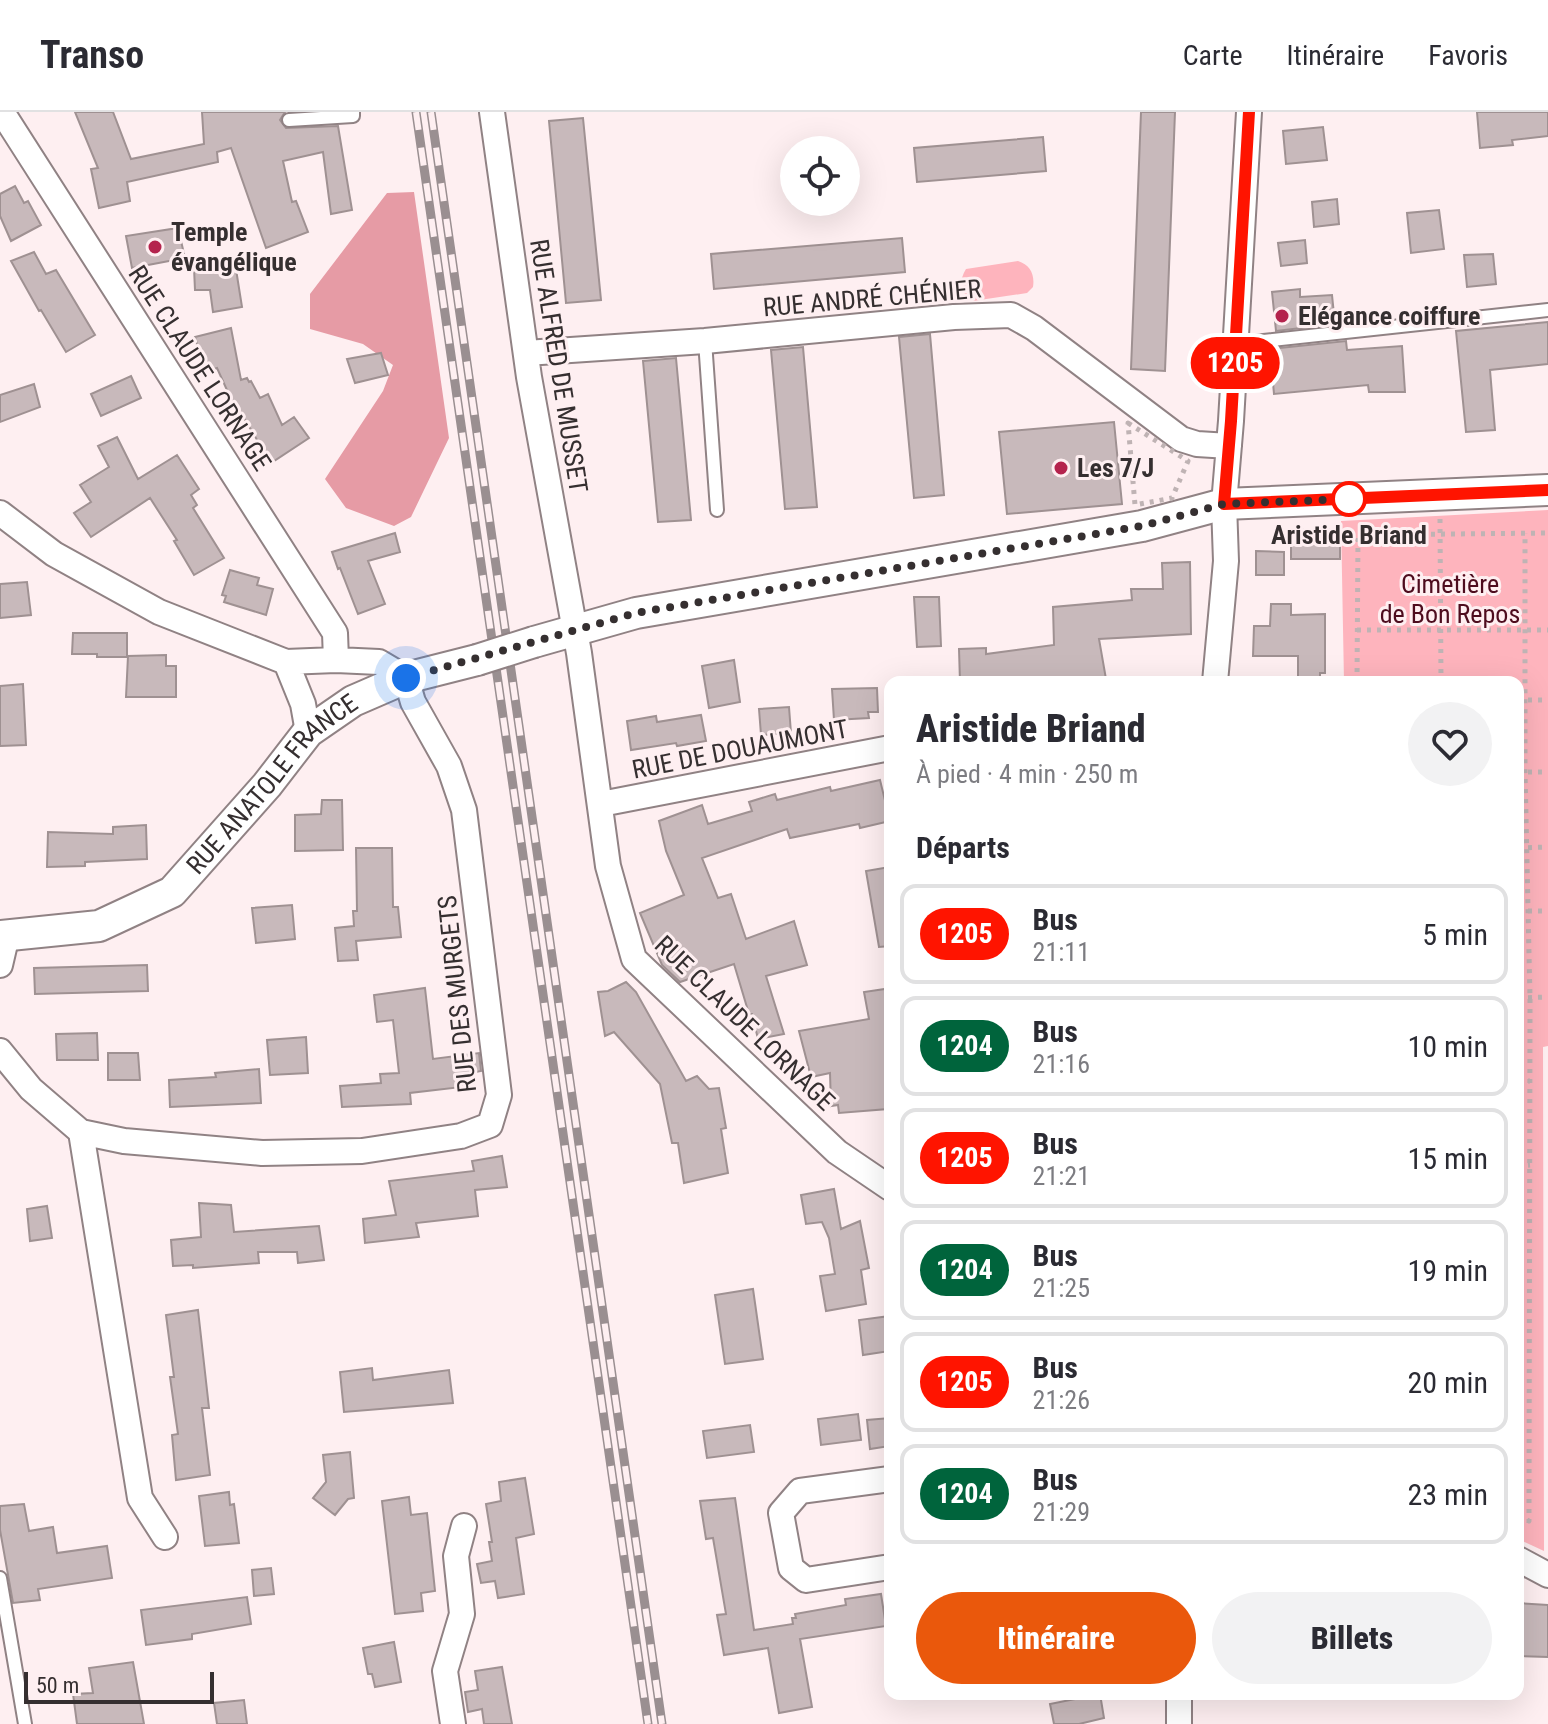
<!DOCTYPE html>
<html lang="fr">
<head>
<meta charset="utf-8">
<style>
	:root { --surface:#fff; --page:#f2f2f3; --text:#2b2b33; --muted:#7c7c81; --line:#e1e1e2; --accent:#ea580c }
	body { margin:0; font-family:"Roboto Condensed",sans-serif; background:var(--page); color:var(--text); height:100vh; display:flex; flex-direction:column; font-size:30px; white-space:nowrap }
	* { box-sizing:border-box; margin:0 }
	p { font-size:26px; color:var(--muted) }
	.icon { flex:none; width:44px; height:44px; fill:none; stroke:currentColor; stroke-width:2; stroke-linecap:round; stroke-linejoin:round }
	.map { position:relative; flex:1; overflow:hidden }
	.panel { position:absolute; left:884px; top:564px; width:640px; height:1024px; display:flex; flex-direction:column; background:var(--surface); border-radius:16px; box-shadow:0 8px 32px #0002 }
	.panel>* { flex:none }
	.badge { padding:0 16px; border-radius:26px; font-size:28px; line-height:52px }
	.buttons { position:absolute; left:780px; top:24px; display:grid; gap:16px }
	.buttons a { display:grid; place-items:center; width:80px; height:80px; border-radius:50%; background:var(--surface); box-shadow:0 8px 32px #0002; font-size:40px }
	.scale { position:absolute; left:24px; bottom:20px; width:190px; box-sizing:border-box; padding-left:8px; border:4px solid #352f30; border-top:0; font-size:22px; line-height:28px; white-space:nowrap; color:#352f30; -webkit-text-stroke:6px #feeff1; paint-order:stroke }
	.you { position:absolute; width:40px; height:40px; margin:-20px; border:6px solid #fff; border-radius:50%; background:#1a73e8; box-shadow:0 0 0 12px #1a73e833 }
	.map>.badge { position:absolute; translate:-50% -50%; box-shadow:0 0 0 4px #fff }
	h2 { padding:0 32px; font-size:30px; line-height:72px }
	.round { display:grid; place-items:center; flex:none; width:84px; height:84px; border-radius:42px; background:var(--page) }
	.headline { display:flex; align-items:center; justify-content:space-between; height:136px; padding:0 32px }
	h1 { font-size:38px; font-weight:800; line-height:60px }
	.primary-button { display:flex; gap:16px; margin-top:auto; padding:16px 32px }
	.primary-button a { flex:1; height:92px; border-radius:48px; background:var(--accent); color:#fff; font-size:32px; font-weight:800; line-height:92px; text-align:center }
	.primary-button a+a { background:var(--page); color:var(--text) }
	ul { padding:0; list-style:none }
	li { display:flex; align-items:center; gap:24px; height:100px; margin:0 16px 12px; padding:0 16px; border:4px solid var(--line); border-radius:16px }
	li div { flex:1 }
	li b { display:block; font-size:30px }
	li em { font-style:normal }
	li .badge { min-width:88px; font-weight:700; text-align:center }
	header { display:flex; align-items:center; gap:48px; box-sizing:border-box; height:112px; padding:0 40px; background:var(--surface); border-bottom:2px solid var(--line) }
	header strong { font-size:38px }
	nav { display:flex; gap:44px; margin-inline-start:auto; font-size:28px }
	.map>svg:first-child { display:block }
	.green { fill:#feb4bd }
	.forest { fill:#e69ba5 }
	.building { fill:#c8b9bb; stroke:#9f9192; stroke-width:2 }
	.lines { fill:none; stroke-linecap:round; stroke-linejoin:round }
	.service-casing { stroke:#908284; stroke-width:16 }
	.minor-casing { stroke:#908284; stroke-width:28 }
	.tertiary-casing { stroke:#908284; stroke-width:34 }
	.path { stroke:#bfb3b4; stroke-width:5; stroke-dasharray:4 6; stroke-linecap:butt }
	.service { stroke:#fff; stroke-width:12 }
	.minor { stroke:#fff; stroke-width:24 }
	.tertiary { stroke:#fff; stroke-width:30 }
	.rail-casing { stroke:#9a8f91; stroke-width:9 }
	.rail { stroke:#feeff1; stroke-width:6; stroke-dasharray:18; stroke-linecap:butt }
	.tertiary-bridge-casing { stroke:#908284; stroke-width:34; stroke-linecap:butt }
	.tertiary-bridge { stroke:#fff; stroke-width:30 }
	.line-casing { stroke:#fff; stroke-width:18 }
	.line { stroke:#ff1400; stroke-width:12 }
	.walk { stroke:#352f30; stroke-width:8; stroke-dasharray:0 14.4 }
	.poi-dot { fill:#b4234d; stroke:#feeff1; stroke-width:3 }
	.stop-dot { fill:#fff; stroke:#ff1400; stroke-width:4 }
	.labels { text-anchor:middle; dominant-baseline:central; stroke-width:6; stroke-linejoin:round; paint-order:stroke }
	.poi-label { font-size:26px; font-weight:bold; fill:#352f30; stroke:#feeff1; text-anchor:start }
	.street-label { font-size:26px; fill:#352f30; stroke:#feeff1 }
	.stop-label { font-size:26px; font-weight:bold; fill:#352f30; stroke:#feeff1 }
	.park-label { font-size:26px; fill:#4e0c1e; stroke:#feeff1 }
</style>
</head>
<body>
<header>
<strong>Transo</strong>
<nav><a>Carte</a><a>Itinéraire</a><a>Favoris</a></nav>
</header>
<div class="map">
<svg width="1548" height="1612" viewBox="0 0 1548 1612">
	<rect width="100%" height="100%" fill="#feeff1"/>
	<path class="green" d="M1018 149C1030 153 1035 162 1033 175L1027 181 973 189C960 181 958 170 966 157Z
		M1548 398V934L1543 935 1544 1439 1518 1427V570H1344L1341 409Z"/>
	<path class="forest" d="M414 80 449 326 411 405 394 414 346 396 325 367 383 279 393 253 363 232 310 217V182L387 81Z"/>
	<path class="building" d="M75 0H113L131 47 204 32 202 0H285L280 8 286 16 338 14 352 98 331 102 323 40 283 49 292 90 296 89 308 120 266 136 231 36 217 40 218 50 127 70 130 89 99 96 91 57 98 56Z
		M1141 0H1175L1165 259 1131 257Z
		M1477 0H1548V24L1512 28 1513 33 1480 36Z
		M583 6 601 188 566 191 549 9Z
		M1323 15 1327 48 1286 52 1283 19Z
		M1043 25 1046 59 917 70 914 36Z
		M15 74 24 91 28 89 41 113 11 129 0 104V82Z
		M1337 87 1339 112 1314 115 1312 90Z
		M1439 98 1444 137 1411 141 1407 101Z
		M178 116 185 146 132 156 126 124Z
		M902 126 905 160 714 177 711 142Z
		M1305 128 1307 151 1281 154 1278 131Z
		M34 140 46 162 56 158 95 223 66 240 41 198 39 199 11 149Z
		M1493 142 1496 172 1467 175 1464 143Z
		M235 151 242 195 213 200 210 178H195L194 156Z
		M1300 177V185L1332 183 1335 212 1276 219 1272 180Z
		M1548 210V252L1490 258 1495 318 1466 320 1456 219Z
		M231 216 241 268 247 266 249 270 251 269 260 286 268 282 282 313 294 305 309 326 271 351 245 308 241 309 217 256 204 260 195 225Z
		M930 222 944 383 914 386 899 225Z
		M1346 229 1347 238 1402 234 1405 280H1369L1368 273 1274 282 1270 237Z
		M803 235 817 395 785 397 771 238Z
		M381 241 388 263 355 271 347 247Z
		M676 246 691 408 658 410 643 249Z
		M131 264 141 286 101 304 91 282Z
		M34 272 40 295 0 310V283Z
		M1114 310 1122 392 1007 402 999 320Z
		M117 325 138 367 177 343 199 377 191 383 197 393 193 396 224 446 194 463 174 429 177 428 150 386 91 425 74 401 91 390 80 373 109 355 98 334Z
		M1340 417V447H1291V418Z
		M395 421 400 440 368 449 385 492 358 502 340 456 338 457 332 440Z
		M1256 439 1284 440V463H1256Z
		M1190 450 1191 522 1099 527 1106 567 1091 570H960L959 537 986 536V542L1054 533 1053 495 1132 488 1131 477H1163L1162 451Z
		M230 458 259 466 257 473 273 477 266 503 224 490 226 484 222 483Z
		M27 470 31 503 0 506V472Z
		M914 485H939L941 534 917 535Z
		M1271 492H1291V503L1325 502V561H1320V570H1298V544H1253L1254 514H1270Z
		M73 521H127V545H97V542H72Z
		M166 543V554H176V585H126L128 544Z
		M734 548 740 590 709 596 702 554Z
		M23 572 26 633 0 634V574Z
		M877 576 878 600H868L869 606 834 608 832 577Z
		M789 595 791 621 761 623 759 597Z
		M701 603 706 629 677 634 676 631 631 638 627 609 656 604 657 610Z
		M880 668 890 709 860 716 859 712 790 726 787 717 702 746 718 786 731 782 746 827 794 809 807 853 766 864 784 922 758 927 752 902H749L734 852 680 870 662 853 640 801 684 783 666 739 659 709 702 693 708 712 752 699 749 690 775 682 777 688 830 675 831 679Z
		M322 688H342L343 738 295 739V703L321 702Z
		M146 713 147 747 85 750V754L47 755 48 720 113 722V715Z
		M356 736H392L393 795H398L401 825 356 829 358 848 338 849 335 816 354 814 353 799H357Z
		M890 755V834L879 835 866 759Z
		M292 793 295 827 256 831 252 796Z
		M147 853 148 879 35 882 34 856Z
		M626 870 636 880 686 969 697 964 709 977 719 976 726 1016 721 1017 728 1061 684 1071 678 1031H672L660 972 614 920 605 924 598 880 608 879Z
		M425 876 433 947 479 941 481 959 460 963 462 975 410 981 411 992 342 995 340 974 381 971 380 962 399 961 393 908 377 910 374 883Z
		M885 877 890 916 888 997 839 1001 838 993 831 994 830 961 811 965 799 919 869 907 864 880Z
		M97 921 98 948H57L56 922Z
		M306 925 308 961 270 963 267 928Z
		M108 941H138L140 968H108Z
		M259 957 261 991 170 995 169 968 216 965 215 961Z
		M502 1044 507 1075 475 1078 478 1104 416 1111 419 1125 365 1131 363 1107 396 1103 389 1069 474 1059 472 1049Z
		M834 1077 841 1117 860 1109 869 1156 861 1158 866 1192 826 1199 820 1164 835 1162 829 1126 822 1110 806 1112 801 1083Z
		M199 1091 231 1093 234 1120 319 1114 324 1148 298 1151 297 1140H258L259 1151 193 1156V1153L173 1154 171 1128 201 1125Z
		M47 1094 52 1126 30 1129 27 1097Z
		M753 1177 763 1247 725 1252 715 1183Z
		M198 1198 209 1296H202L210 1363 176 1368 172 1323 178 1322 170 1265H174L166 1203Z
		M890 1204V1239L863 1243 859 1208Z
		M372 1256 373 1268 449 1258 453 1291 344 1300 340 1260Z
		M858 1302 861 1328 821 1333 818 1307Z
		M890 1306V1334L870 1337 867 1308Z
		M750 1313 754 1340 707 1346 703 1319Z
		M350 1340 354 1386 348 1387 335 1403 313 1386 326 1370 323 1343Z
		M525 1366 534 1422 516 1426 524 1482 498 1486 495 1469 481 1471 477 1452 492 1449 489 1430H492L486 1392 501 1389 499 1370Z
		M229 1380 230 1393 234 1392 239 1431 205 1434 199 1384Z
		M409 1385 411 1403 427 1401 435 1479 421 1481 423 1499 395 1502 382 1389Z
		M735 1386 754 1518 793 1512 792 1506H796L795 1502 846 1493 845 1487 881 1482 886 1514 800 1527 812 1595 779 1601 768 1536 724 1543 717 1503 726 1502 713 1426 706 1427 700 1389Z
		M24 1392 29 1419 53 1415 57 1441 107 1434 112 1466 38 1477 40 1488 13 1491 0 1418V1394Z
		M271 1456 274 1482 254 1484 252 1458Z
		M247 1485 251 1512 192 1522V1527L146 1533 141 1498Z
		M1518 1491 1548 1493V1545L1518 1544Z
		M394 1530 401 1570 375 1575 372 1562H368L363 1536Z
		M133 1550 144 1612H77L73 1582 93 1581 89 1556Z
		M502 1555 512 1612H484L482 1597 468 1600 465 1580 478 1578 475 1559Z
		M1100 1582 1104 1606 1079 1612H1054L1050 1592Z
		M244 1588 247 1612H217L214 1591Z"/>
	<g class="lines">
		<g class="service-casing">
			<path id="service" d="M289 8 353 4V0
				M705 229 717 398
				M1236 232 1548 198
				M0 1466 25 1612"/>
		</g>
		<g class="minor-casing">
			<path id="minor" d="M2 0 335 521 336 548
				M492 0 529 265 579 541 608 754 634 847 837 1040 890 1076
				M526 241 705 229 954 205 1011 203 1034 216 1181 327 1197 332 1229 334
				M0 401 54 442 159 500 286 550
				M1215 570 1226 449 1224 392 1231 309 1249 0
				M601 692 890 636
				M0 853 7 823
				M0 939 31 977 81 1020 124 1029 262 1041 362 1039 461 1024 490 1013 499 983 464 698 449 654 413 590 406 566 379 550 336 548 286 550 303 592 308 620
				M81 1020 140 1386 165 1425
				M890 1367 800 1379 781 1401 791 1456 806 1468 890 1455
				M1518 1447 1548 1463
				M453 1612 445 1559 462 1502 456 1444 464 1414
				M1179 1612V1582"/>
		</g>
		<g class="tertiary-casing">
			<g id="tertiary">
				<path d="M534 530 636 501 1142 414 1224 392 1548 378"/>
				<path id="s1" d="M0 824 99 814 172 780 267 673 308 620 353 589 406 566 477 548"/>
			</g>
		</g>
		<path class="path" d="M1128 311 1188 349 1172 386 1135 393Z
			M1440 407 1441 570
			M1357 518H1548
			M1357 570 1358 423 1548 421
			M1518 588H1548
			M1518 660H1548
			M1518 736 1548 735
			M1518 799H1548
			M1518 886 1548 885
			M1518 969H1530
			M1518 1054 1530 1053
			M1518 1404 1529 1409 1530 886 1525 660V421"/>
		<use href="#service" class="service"/>
		<use href="#minor" class="minor"/>
		<use href="#tertiary" class="tertiary"/>
		<g class="rail-casing">
			<path id="rail" d="M416 0 648 1612
				M431 0 662 1612"/>
		</g>
		<use href="#rail" class="rail"/>
		<g class="tertiary-bridge-casing">
			<path id="tertiary-bridge" d="M477 548 534 530"/>
		</g>
		<use href="#tertiary-bridge" class="tertiary-bridge"/>
	</g>
	<g class="lines">
		<g class="line-casing">
			<path id="line" d="M1249 0 1231 309 1224 392 1548 378"/>
		</g>
		<use href="#line" class="line"/>
		<path class="walk" d="M406 566 636 501 1142 414 1224 392 1349 387"/>
	</g>
	<g class="poi-dot">
		<circle cx="155" cy="135" r="8"/>
		<circle cx="1282" cy="204" r="8"/>
		<circle cx="1061" cy="356" r="8"/>
	</g>
	<circle class="stop-dot" cx="1349" cy="387" r="16"/>
	<g class="labels">
		<g class="poi-label">
			<text x="171" y="120">Temple<tspan x="171" dy="30">évangélique</tspan></text>
			<text x="1298" y="204">Elégance coiffure</text>
			<text x="1077" y="356">Les 7/J</text>
		</g>
		<g class="street-label">
			<text transform="translate(872 186) rotate(-5)">RUE ANDRÉ CHÉNIER</text>
			<text transform="translate(559 254) rotate(81)">RUE ALFRED DE MUSSET</text>
			<text transform="translate(200 256) rotate(57)">RUE CLAUDE LORNAGE</text>
			<text transform="translate(740 637) rotate(-11)">RUE DE DOUAUMONT</text>
			<text stroke="none"><textPath href="#s1" startOffset="328">RUE ANATOLE FRANCE</textPath></text>
			<text transform="translate(457 882) rotate(-96)">RUE DES MURGETS</text>
			<text transform="translate(745 911) rotate(44)">RUE CLAUDE LORNAGE</text>
		</g>
		<g class="stop-label">
			<text x="1349" y="423">Aristide Briand</text>
		</g>
		<g class="park-label">
			<text x="1450" y="472">Cimetière<tspan x="1450" dy="30">de Bon Repos</tspan></text>
		</g>
	</g>
</svg>
<div class="buttons">
<a><svg class="icon" aria-label="locate" viewBox="0 0 24 24"><circle cx="12" cy="12" r="6"/><path d="M12 2v4M12 18v4M2 12h4M18 12h4"/></svg></a>
</div>
<div class="scale">50 m</div>
<div class="you" style="left:406px;top:566px"></div>
<b class="badge" style="left:1235px;top:251px;background:#ff1400;color:#fff">1205</b>
<section class="panel">
<div class="headline"><div><h1>Aristide Briand</h1><p>À pied · 4 min · 250 m</p></div><a class="round"><svg class="icon" aria-label="heart" viewBox="0 0 24 24"><path d="M12 20l-8-8c-3-5 5-10 8-4 3-6 11-1 8 4z"/></svg></a></div>
<h2>Départs</h2>
<ul>
<li><span class="badge" style="background:#ff1400;color:#fff">1205</span><div><b>Bus</b><p>21:11</p></div><em>5 min</em></li>
<li><span class="badge" style="background:#00643c;color:#fff">1204</span><div><b>Bus</b><p>21:16</p></div><em>10 min</em></li>
<li><span class="badge" style="background:#ff1400;color:#fff">1205</span><div><b>Bus</b><p>21:21</p></div><em>15 min</em></li>
<li><span class="badge" style="background:#00643c;color:#fff">1204</span><div><b>Bus</b><p>21:25</p></div><em>19 min</em></li>
<li><span class="badge" style="background:#ff1400;color:#fff">1205</span><div><b>Bus</b><p>21:26</p></div><em>20 min</em></li>
<li><span class="badge" style="background:#00643c;color:#fff">1204</span><div><b>Bus</b><p>21:29</p></div><em>23 min</em></li>
</ul>
<div class="primary-button"><a>Itinéraire</a><a>Billets</a></div>
</section>
</div>
</body>
</html>
